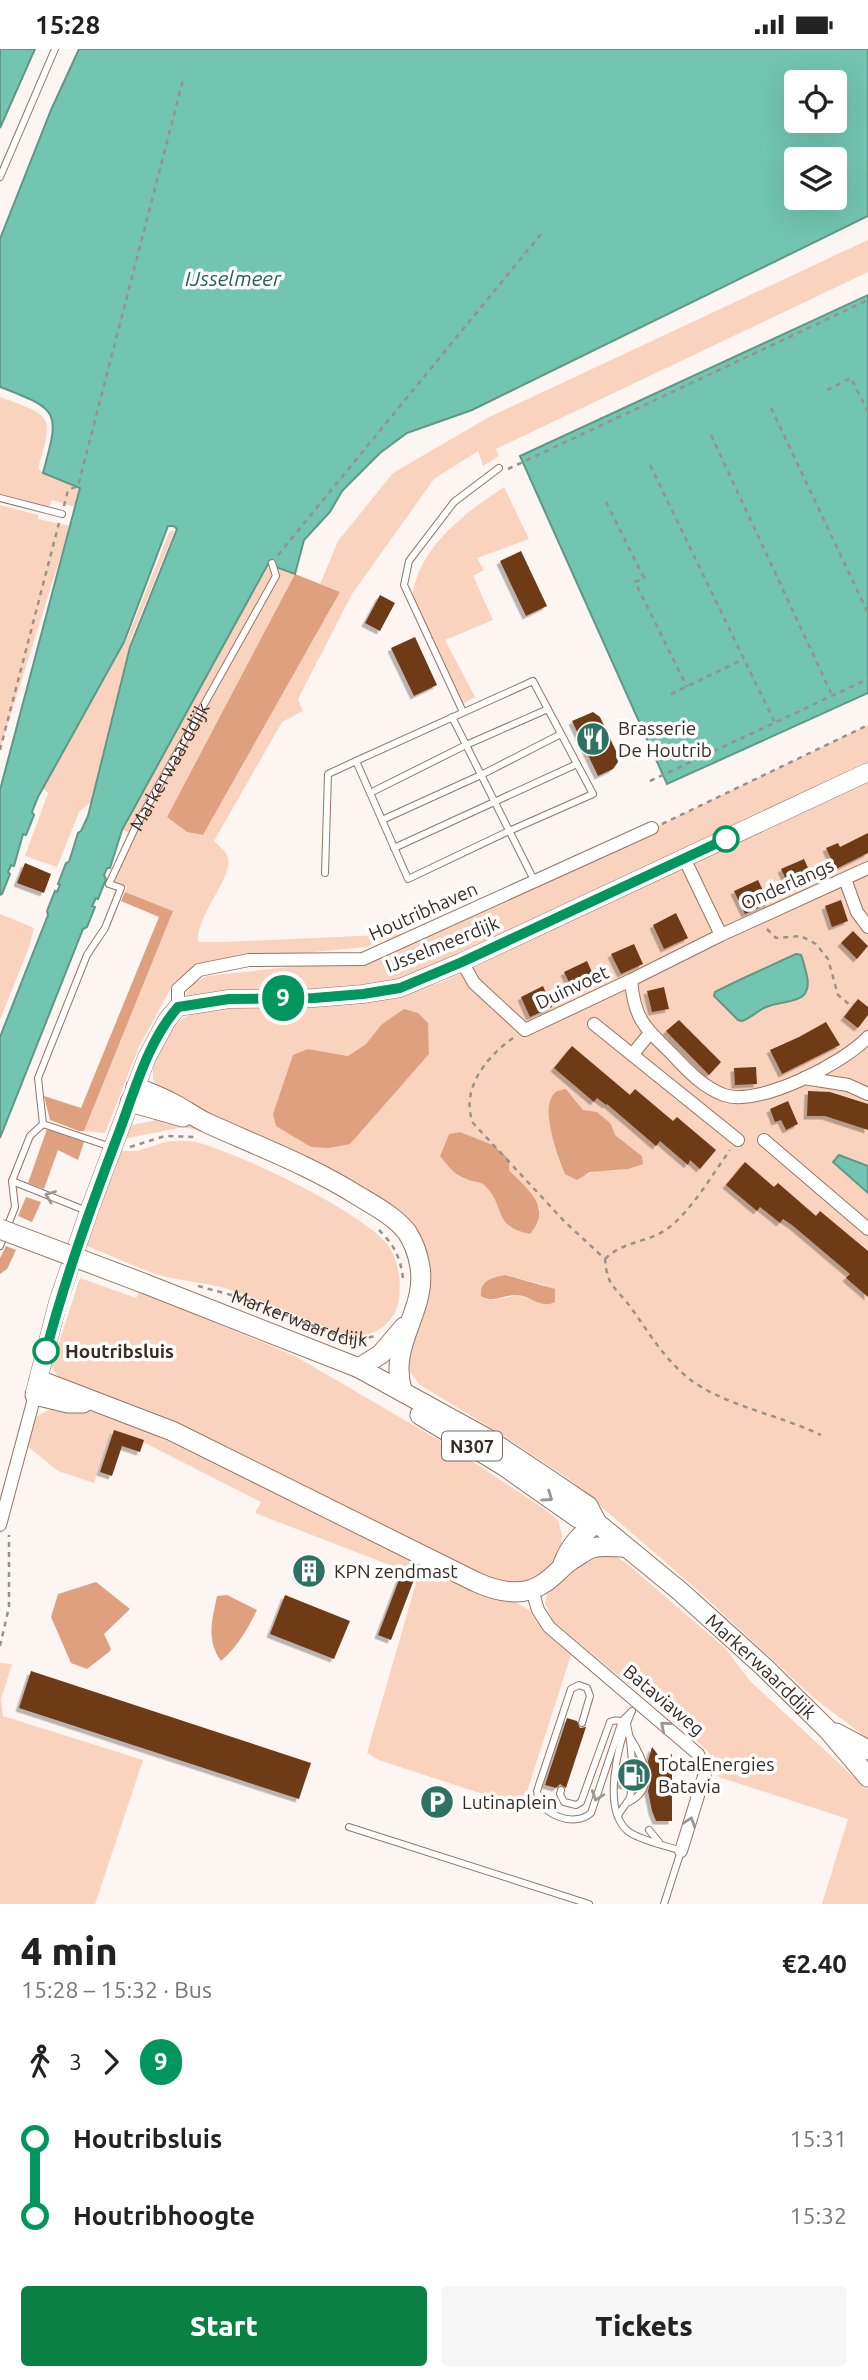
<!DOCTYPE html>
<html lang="en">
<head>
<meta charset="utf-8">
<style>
	:root { --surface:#fff; --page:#f6f6f6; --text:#222; --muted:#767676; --accent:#0b8043 }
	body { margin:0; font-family:Ubuntu,sans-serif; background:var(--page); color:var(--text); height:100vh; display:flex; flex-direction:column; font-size:26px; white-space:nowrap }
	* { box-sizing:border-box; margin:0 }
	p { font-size:23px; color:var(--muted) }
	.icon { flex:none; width:38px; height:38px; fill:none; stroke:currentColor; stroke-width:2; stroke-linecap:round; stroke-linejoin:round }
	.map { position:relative; height:1855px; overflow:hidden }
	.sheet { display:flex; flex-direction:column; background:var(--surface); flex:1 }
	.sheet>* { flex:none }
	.badge { padding:0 14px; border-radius:23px; font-size:24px; line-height:46px }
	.fabs { position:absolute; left:784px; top:21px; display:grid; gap:14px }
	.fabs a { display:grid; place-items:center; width:63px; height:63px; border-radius:7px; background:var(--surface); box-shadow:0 7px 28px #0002; font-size:35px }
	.map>.badge { position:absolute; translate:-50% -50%; box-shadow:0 0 0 4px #fff }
	.legs { display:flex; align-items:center; gap:10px; height:77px; padding:0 21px; font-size:23px }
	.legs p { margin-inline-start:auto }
	.headline { display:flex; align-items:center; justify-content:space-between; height:119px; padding:0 21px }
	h1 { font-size:38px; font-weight:800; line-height:52px }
	.action { display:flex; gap:14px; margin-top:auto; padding:14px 21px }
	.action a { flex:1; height:80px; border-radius:7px; background:var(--accent); color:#fff; font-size:28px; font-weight:800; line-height:80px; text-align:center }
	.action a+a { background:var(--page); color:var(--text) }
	ul { padding:0 21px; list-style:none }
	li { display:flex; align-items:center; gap:24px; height:77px; font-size:26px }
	li i { display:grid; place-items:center; width:10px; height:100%; margin:0 9px; background:currentColor }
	li i::after { content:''; width:18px; height:18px; margin:-9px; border:5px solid; border-radius:50%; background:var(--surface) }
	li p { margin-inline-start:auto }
	li:first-child i { background:linear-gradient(#0000 50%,currentColor 0) }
	li:last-child i { background:linear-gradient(currentColor 50%,#0000 0) }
	.status { display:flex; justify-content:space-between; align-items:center; height:49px; padding:0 35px; background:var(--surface); direction:ltr }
	.status svg { height:19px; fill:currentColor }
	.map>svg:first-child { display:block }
	.green { fill:#f9d3be; fill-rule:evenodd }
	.forest { fill:#dea07e }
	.water { fill:#72c5b0; stroke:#619786; stroke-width:2; fill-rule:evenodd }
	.building { fill:#6e3a18; filter:url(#shadow) }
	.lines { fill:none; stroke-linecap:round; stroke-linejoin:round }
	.lane-casing { stroke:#967563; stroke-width:8 }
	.street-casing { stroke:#967563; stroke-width:14 }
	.secondary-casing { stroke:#967563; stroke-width:19 }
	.primary-casing { stroke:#967563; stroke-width:21 }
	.path { stroke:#9b918b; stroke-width:2.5; stroke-dasharray:5 5; stroke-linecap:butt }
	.lane { stroke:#fff; stroke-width:6 }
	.street { stroke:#fff; stroke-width:12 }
	.secondary { stroke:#fff; stroke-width:18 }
	.primary { stroke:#fff; stroke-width:19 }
	.primary-bridge-casing { stroke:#967563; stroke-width:21; stroke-linecap:butt }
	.primary-bridge { stroke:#fff; stroke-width:19 }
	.oneway { stroke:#9c9692 }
	.line-1-casing { stroke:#fff; stroke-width:16 }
	.line-1 { stroke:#00965e; stroke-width:10 }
	.stop-1-dot { fill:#fff; stroke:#00965e; stroke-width:3.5 }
	.labels { text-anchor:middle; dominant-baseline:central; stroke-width:7; stroke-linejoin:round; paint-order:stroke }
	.shield { fill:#fff; stroke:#756b66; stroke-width:2 }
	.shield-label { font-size:18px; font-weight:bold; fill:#3a2c25 }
	.poi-label { font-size:19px; fill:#3a2c25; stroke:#fff; text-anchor:start }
	.street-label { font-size:19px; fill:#3a2c25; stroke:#fff }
	.stop-label { font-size:19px; font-weight:bold; fill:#3a2c25; stroke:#fff; text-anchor:start }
	.water-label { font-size:21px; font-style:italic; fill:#216354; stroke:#fff }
</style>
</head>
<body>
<div class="status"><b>15:28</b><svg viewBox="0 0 49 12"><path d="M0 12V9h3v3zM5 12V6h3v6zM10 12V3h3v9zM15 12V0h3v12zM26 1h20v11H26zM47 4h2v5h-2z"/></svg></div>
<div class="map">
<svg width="868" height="1855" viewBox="0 0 868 1855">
	<defs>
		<filter id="shadow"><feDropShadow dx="-3.5" dy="3.5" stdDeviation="0" flood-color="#0004"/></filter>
	</defs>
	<rect width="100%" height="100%" fill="#fcf5f1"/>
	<path class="green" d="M868 191V223L496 400 499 407 483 417 478 402 434 430 352 545 298 650 303 662 282 673 214 792C219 797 226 802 228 809 233 829 196 866 198 893H225L403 885 365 898 222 912 196 917 174 933 139 998 105 1084 84 1082 173 862 125 843 127 838 113 832 134 785 122 781 268 514 295 525 167 768 187 783 203 786 340 543 320 535 338 492 393 424 489 368Z
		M0 348C52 367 54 365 38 419L43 424 80 439 75 458 52 451 49 458 0 445Z
		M504 438 529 490 477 509 484 521 473 527 493 571 445 591 475 648 462 655 412 549C419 497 464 465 504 438Z
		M0 456 38 466V470L70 477 0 700Z
		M173 481 174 483 131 590 91 753 79 763 57 818 25 807 48 744 43 739 127 590 169 484Z
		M868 676V716L666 811 402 931 371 939 183 951 193 935 207 927 372 909 468 868Z
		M868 729V1690L814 1649 695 1539 573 1433 507 1389 419 1335 410 1323 408 1311C423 1260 446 1235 417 1182L321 1115 272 1092 168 1049 159 1042 153 1030V1014L165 986 183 969 213 956 371 952 440 934ZM784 911H803L805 920 788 953 766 958 742 972 738 971 714 947 719 941ZM381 976 311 1098 308 1000 348 1007 366 995ZM566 1040 583 1061 611 1075 615 1086 642 1107C638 1110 633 1117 628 1119 615 1125 600 1117 587 1126L565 1125C554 1102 548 1075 550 1050ZM460 1083 493 1096 509 1110V1121L530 1143 540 1160 530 1185C495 1179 501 1145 481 1134 477 1131 470 1132 465 1130 453 1125 447 1117 440 1107L449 1085ZM505 1226 545 1236 542 1255 518 1246 494 1251 484 1250Z
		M0 865 34 879 29 898 0 971Z
		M161 1070 178 1072 217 1085 184 1078 123 1090 128 1077Z
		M169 1092C178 1092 188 1091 196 1093 236 1103 369 1165 390 1199 400 1216 403 1242 396 1261 389 1276 376 1286 359 1286 344 1287 327 1278 313 1273 287 1262 261 1251 234 1242 209 1233 182 1233 156 1225 133 1217 110 1206 87 1197L119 1102H137Z
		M80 1229 136 1249 140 1242 295 1307 449 1397 543 1459 558 1471 562 1486 561 1500 555 1513 541 1526 526 1532 512 1535 491 1530 65 1336 51 1318Z
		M53 1359 90 1362 145 1381 409 1511 485 1547 515 1553 529 1561 544 1583 571 1606 522 1758 379 1711 367 1704 418 1527 255 1464 261 1453 145 1394 111 1384 94 1434 58 1422 25 1395 32 1370Z
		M612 1505 626 1514 724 1598 751 1633 868 1741V1855H822L848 1770 719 1728 708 1703 700 1695 553 1572 545 1555 548 1539 587 1509Z
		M0 1614 12 1615 1 1650 3 1667 143 1711 95 1855H0Z"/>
	<path class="forest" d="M295 525 340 543 203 786 187 783 167 768Z
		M125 843 173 862 84 1082H79L50 1071 44 1047 81 1059 159 868 121 852Z
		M404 960 418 964 428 974 429 1005 350 1095 329 1099 311 1098 276 1077 273 1065 293 1006 308 1000 348 1007 366 995 381 976Z
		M566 1040 583 1061 597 1063 611 1075 615 1086 642 1107 643 1115 628 1120 590 1123 577 1131 565 1125C558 1109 538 1055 556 1043 558 1041 563 1041 566 1040Z
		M47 1080 84 1093 78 1111 58 1101 44 1140 28 1134Z
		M460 1083 493 1096 509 1110V1121C528 1141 553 1158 530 1185 492 1178 506 1156 484 1136 479 1132 474 1133 469 1131 455 1127 448 1118 440 1107L449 1085Z
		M26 1148 41 1153 32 1173 18 1167Z
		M6 1197 16 1201 7 1220 0 1225V1209Z
		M505 1226 555 1240V1253C541 1260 532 1248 518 1246 505 1245 493 1255 481 1247 480 1231 492 1229 505 1226Z
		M96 1533 130 1560 104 1585 111 1600 109 1603 87 1620 71 1614 51 1568 58 1545Z
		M227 1546 257 1561C247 1581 238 1597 221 1612 206 1590 212 1572 217 1547Z"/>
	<path class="water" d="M0 0H35L0 79Z
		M79 0H868V167L472 361 407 384 380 404 342 442 330 463 304 491 295 525 268 515 122 781 110 819H107L104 826 106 830 98 850 96 849 92 857 95 858 87 878 83 880 0 1089V988L48 866 47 862 55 842 57 843 60 836 58 835 66 814 69 813 78 784 81 782 88 767 130 598 177 480 174 477H168L124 593 38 748 32 763 34 766 26 786 23 785 14 817 11 816 8 823 10 825 2 845 0 846V741L80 439 43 424C60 362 60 361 0 338V190L51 61ZM796 33H835V72H796ZM796 110H835V149H796Z
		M868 246V644L667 735 520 407Z
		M796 905 801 906C804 913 805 920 807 927 813 957 784 950 766 958 757 962 751 969 742 972L738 971 714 947 715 943C742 929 768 918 796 905Z
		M839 1106 868 1117V1144L833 1113Z"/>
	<path class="building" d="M521 502 547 557 526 567 500 512Z
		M380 546 395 554 380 582 365 574Z
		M415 588 437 636 414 647 391 599Z
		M593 663 600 668 616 702 618 713 613 720 598 727 572 672Z
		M868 784V804L836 820 826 799 838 794 840 798Z
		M804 810 813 830 791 841 781 820Z
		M25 814 51 825 44 844 17 834Z
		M758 831 769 854 745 865 734 842Z
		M841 851 848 872 832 878 825 857Z
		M676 864 688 889 664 900 653 876Z
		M853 882 868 897 857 910 841 894Z
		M634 895 643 915 621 925 611 905Z
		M587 912 596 932 574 943 564 923Z
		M543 937 552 958 530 968 521 948Z
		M664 938 669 960 652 963 647 942Z
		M858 950 868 958V966L858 979 844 968Z
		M679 971 721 1013 709 1026 666 982Z
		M826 973 840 996 782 1025 770 1001 799 988Z
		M572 997 630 1046 635 1040 673 1072 677 1068 716 1101 700 1120 690 1111 688 1116 660 1092 656 1097 607 1055 606 1056 597 1049 594 1053 554 1019Z
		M756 1018 757 1035 735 1036 734 1019Z
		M808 1042 830 1043 868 1055V1081L825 1067H807Z
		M788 1052 798 1075 786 1081 781 1071 775 1073 770 1060Z
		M745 1113 774 1138 778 1134 816 1167 820 1162 868 1202V1248L846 1229 850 1225 792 1176 783 1170 780 1174 760 1158 757 1162 726 1136Z
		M114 1381 144 1391 140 1403 122 1397 112 1427 100 1423Z
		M303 1509 321 1516 314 1534 296 1527Z
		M402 1523 415 1528 391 1591 378 1586Z
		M285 1546 350 1572 334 1610 270 1585Z
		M31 1622 311 1714 299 1750 19 1659Z
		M567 1669 577 1672 580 1679 586 1678 566 1739 560 1735 556 1739 545 1736Z
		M652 1698 663 1712 672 1705V1772H656L652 1762 648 1742 651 1731 648 1712Z
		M626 1716V1737L620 1736 622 1717Z"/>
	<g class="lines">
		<g class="lane-casing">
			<g id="lane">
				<path d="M0 128 55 0"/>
				<path d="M0 449 62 465"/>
				<path d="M533 632 593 745 509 782 408 830 356 712Z"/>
				<path d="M463 663 404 536 409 512 454 453 499 419"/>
				<path d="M452 668 535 833"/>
				<path d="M370 744 466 696 548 660"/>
				<path d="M382 771 481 726 561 685"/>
				<path d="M394 799 577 715"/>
				<path d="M325 824 328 725 356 712"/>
				<path id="s2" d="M43 1075 38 1029 87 906 105 879 121 839 109 835 135 779 276 527 272 514"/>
				<path d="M43 1075 111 1098"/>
				<path d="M12 1132 87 1162"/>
				<path d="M0 1197 15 1158 12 1132 30 1087 43 1075"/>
				<path d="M631 1664C619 1692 600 1761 629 1783 640 1791 667 1797 681 1802L664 1855"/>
				<path d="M582 1674 590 1647 587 1639 579 1636 571 1640 537 1742C539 1766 574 1779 591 1764L622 1672 632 1662"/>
				<path d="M561 1741 560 1745 564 1753 576 1756 581 1753 610 1673C616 1670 621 1672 627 1675 631 1693 635 1730 630 1748 627 1755 621 1760 618 1767"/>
				<path d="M629 1753C658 1738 643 1709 630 1688"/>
				<path d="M349 1778 589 1855"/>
				<path d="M649 1781 659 1793"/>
			</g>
		</g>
		<g class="street-casing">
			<path id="street" d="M684 809 721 886
				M845 830 857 863 868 878
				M462 913 474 934 525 981 631 931C634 969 644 978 670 1003 686 1020 702 1038 724 1046 759 1058 844 1014 868 988
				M631 931 721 886 868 819
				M178 958V940L199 921 249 911 363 910 652 779
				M594 975 738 1091
				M632 1006 650 984
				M804 1029 848 1036 868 1045
				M764 1091 868 1180
				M0 1476 35 1346
				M532 1541 538 1561 549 1578 698 1705 705 1724 681 1802"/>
		</g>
		<g class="secondary-casing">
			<path id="secondary" d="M35 1343 58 1253 89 1162 147 1008 167 971 178 958 229 950 314 949 363 945 400 939 462 913 868 723"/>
		</g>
		<g class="primary-casing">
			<g id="primary">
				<path d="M136 1038C147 1043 159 1047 170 1053 183 1059 194 1068 207 1074 260 1098 311 1117 360 1148 377 1158 395 1168 407 1183 414 1194 418 1205 420 1218 427 1262 388 1295 402 1341"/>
				<path d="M130 1053 183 1068"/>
				<path id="s3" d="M143 1234 359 1319 488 1390 551 1432 588 1457 597 1474 681 1543 764 1618 828 1681 868 1728"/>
				<path d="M359 1319 381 1305 404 1278"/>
				<path d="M39 1331 172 1382 476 1533C498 1543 523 1549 544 1534 555 1527 562 1517 573 1510 579 1507 585 1501 592 1499 602 1496 614 1498 624 1498"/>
				<path d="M35 1346 68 1354H83"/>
				<path d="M420 1366 504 1417 578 1469 597 1474"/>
				<path d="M563 1515C570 1496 581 1485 597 1474"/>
				<path d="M836 1684 868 1701"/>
			</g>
		</g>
		<g class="path">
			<path d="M827 341 851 329 868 363"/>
			<path d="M771 359 868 564"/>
			<path d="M711 386 832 646"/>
			<path d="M650 416 775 674"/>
			<path d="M508 420 868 251"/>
			<path d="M606 453 644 529 635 533 687 638"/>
			<path d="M64 457 68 441 78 437 184 27"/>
			<path d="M278 506 541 185"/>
			<path d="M671 645 744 610"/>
			<path d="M0 701 59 474"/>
			<path d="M650 732 868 630"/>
			<path d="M662 775 868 676"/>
			<path d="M767 880 776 889 801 887 816 895 828 910 838 946 851 957"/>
			<path d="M513 989C486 1008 460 1041 473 1074L565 1173 605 1210C607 1239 617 1239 632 1260 649 1284 664 1309 687 1328 721 1356 780 1366 821 1386"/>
			<path d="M130 1098 165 1087 196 1088"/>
			<path d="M379 1181C394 1196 400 1207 403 1229"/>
			<path d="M605 1210C622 1193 644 1194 664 1182 689 1166 712 1126 730 1101"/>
			<path id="s1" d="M198 1237 242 1249 342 1288 363 1290 375 1287"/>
			<path d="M0 1597 9 1558V1486"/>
		</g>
		<use href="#lane" class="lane"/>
		<use href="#street" class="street"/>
		<use href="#secondary" class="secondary"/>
		<use href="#primary" class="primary"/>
		<g class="primary-bridge-casing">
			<path id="primary-bridge" d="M0 1180 143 1234"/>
		</g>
		<use href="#primary-bridge" class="primary-bridge"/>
	</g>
	<defs><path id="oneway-chevron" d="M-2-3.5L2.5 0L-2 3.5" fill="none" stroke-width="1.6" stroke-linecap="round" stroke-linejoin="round" transform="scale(1.75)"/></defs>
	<g class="oneway">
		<use href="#oneway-chevron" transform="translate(50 1147) rotate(-159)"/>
		<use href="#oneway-chevron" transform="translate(548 1448) rotate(35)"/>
		<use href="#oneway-chevron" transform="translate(665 1677) rotate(-140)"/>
		<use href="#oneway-chevron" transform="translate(597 1747) rotate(109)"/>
		<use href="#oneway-chevron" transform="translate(690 1773) rotate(-72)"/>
	</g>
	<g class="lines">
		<g class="line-1-casing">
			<path id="line-1" d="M46 1302C66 1226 93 1152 121 1078 136 1037 149 991 178 958L229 950 314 949 363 945 400 939 462 913 726 790"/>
		</g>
		<use href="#line-1" class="line-1"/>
	</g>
	<defs>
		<g id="restaurant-disc" transform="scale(1.75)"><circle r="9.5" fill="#2f7162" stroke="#fff"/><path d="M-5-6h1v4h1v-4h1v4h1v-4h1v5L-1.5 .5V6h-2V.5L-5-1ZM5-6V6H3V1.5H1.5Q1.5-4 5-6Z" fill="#fff"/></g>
		<g id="building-disc" transform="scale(1.75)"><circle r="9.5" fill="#2f7162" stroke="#fff"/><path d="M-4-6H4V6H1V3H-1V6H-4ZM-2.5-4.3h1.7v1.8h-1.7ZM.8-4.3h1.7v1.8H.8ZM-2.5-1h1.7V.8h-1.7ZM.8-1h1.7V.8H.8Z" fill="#fff"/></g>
		<g id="fuel-disc" transform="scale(1.75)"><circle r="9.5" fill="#2f7162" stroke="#fff"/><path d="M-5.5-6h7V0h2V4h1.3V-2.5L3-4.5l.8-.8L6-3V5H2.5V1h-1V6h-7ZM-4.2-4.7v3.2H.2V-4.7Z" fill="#fff"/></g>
		<g id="parking-disc" transform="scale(1.75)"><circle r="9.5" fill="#2f7162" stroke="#fff"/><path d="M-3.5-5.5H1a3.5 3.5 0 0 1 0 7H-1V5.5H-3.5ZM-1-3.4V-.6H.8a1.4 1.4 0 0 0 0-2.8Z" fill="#fff"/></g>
	</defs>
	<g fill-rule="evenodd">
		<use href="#restaurant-disc" x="593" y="690"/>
		<use href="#building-disc" x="309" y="1522"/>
		<use href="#fuel-disc" x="634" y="1726"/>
		<use href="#parking-disc" x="437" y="1753"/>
	</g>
	<g class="stop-1-dot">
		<circle cx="726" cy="790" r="12"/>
		<circle cx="46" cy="1302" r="12"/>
	</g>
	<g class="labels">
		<rect class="shield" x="442" y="1382.5" width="60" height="29" rx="5"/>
		<g class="shield-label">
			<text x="472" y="1397">N307</text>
		</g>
		<g class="poi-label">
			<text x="618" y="679">Brasserie<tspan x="618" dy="22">De Houtrib</tspan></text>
			<text x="334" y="1522">KPN zendmast</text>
			<text x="658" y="1715">TotalEnergies<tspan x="658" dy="22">Batavia</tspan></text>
			<text x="462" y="1753">Lutinaplein</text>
		</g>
		<g class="street-label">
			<text stroke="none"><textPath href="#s2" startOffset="399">Markerwaarddijk</textPath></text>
			<text transform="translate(787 835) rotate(-24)">Onderlangs</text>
			<text transform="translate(423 862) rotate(-24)">Houtribhaven</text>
			<text transform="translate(442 895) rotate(-22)">IJsselmeerdijk</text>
			<text transform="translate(572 938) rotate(-25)">Duinvoet</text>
			<text stroke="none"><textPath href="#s1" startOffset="107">Markerwaarddijk</textPath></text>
			<text stroke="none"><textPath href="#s3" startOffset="737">Markerwaarddijk</textPath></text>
			<text transform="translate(664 1651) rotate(40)">Bataviaweg</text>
		</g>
		<g class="stop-label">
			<text x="65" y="1302">Houtribsluis</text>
		</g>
		<g class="water-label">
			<text x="233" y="229">IJsselmeer</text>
		</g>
	</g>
</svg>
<div class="fabs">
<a><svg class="icon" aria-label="locate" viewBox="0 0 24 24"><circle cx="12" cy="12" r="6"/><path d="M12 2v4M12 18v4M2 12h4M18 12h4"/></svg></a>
<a><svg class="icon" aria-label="layers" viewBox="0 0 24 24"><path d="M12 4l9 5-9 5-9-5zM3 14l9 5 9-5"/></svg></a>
</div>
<b class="badge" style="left:283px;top:949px;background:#00965e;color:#fff">9</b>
</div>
<section class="sheet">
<div class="headline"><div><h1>4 min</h1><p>15:28 – 15:32 · Bus</p></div><b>€2.40</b></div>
<div class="legs"><svg class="icon" aria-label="walk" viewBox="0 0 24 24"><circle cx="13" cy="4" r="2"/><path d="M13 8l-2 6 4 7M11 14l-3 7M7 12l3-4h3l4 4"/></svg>3<svg class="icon" aria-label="forward" viewBox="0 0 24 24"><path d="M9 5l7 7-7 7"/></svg><b class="badge" style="background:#00965e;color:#fff">9</b></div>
<ul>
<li><i style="color:#00965e"></i><b>Houtribsluis</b><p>15:31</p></li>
<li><i style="color:#00965e"></i><b>Houtribhoogte</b><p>15:32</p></li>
</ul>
<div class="action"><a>Start</a><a>Tickets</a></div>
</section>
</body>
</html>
